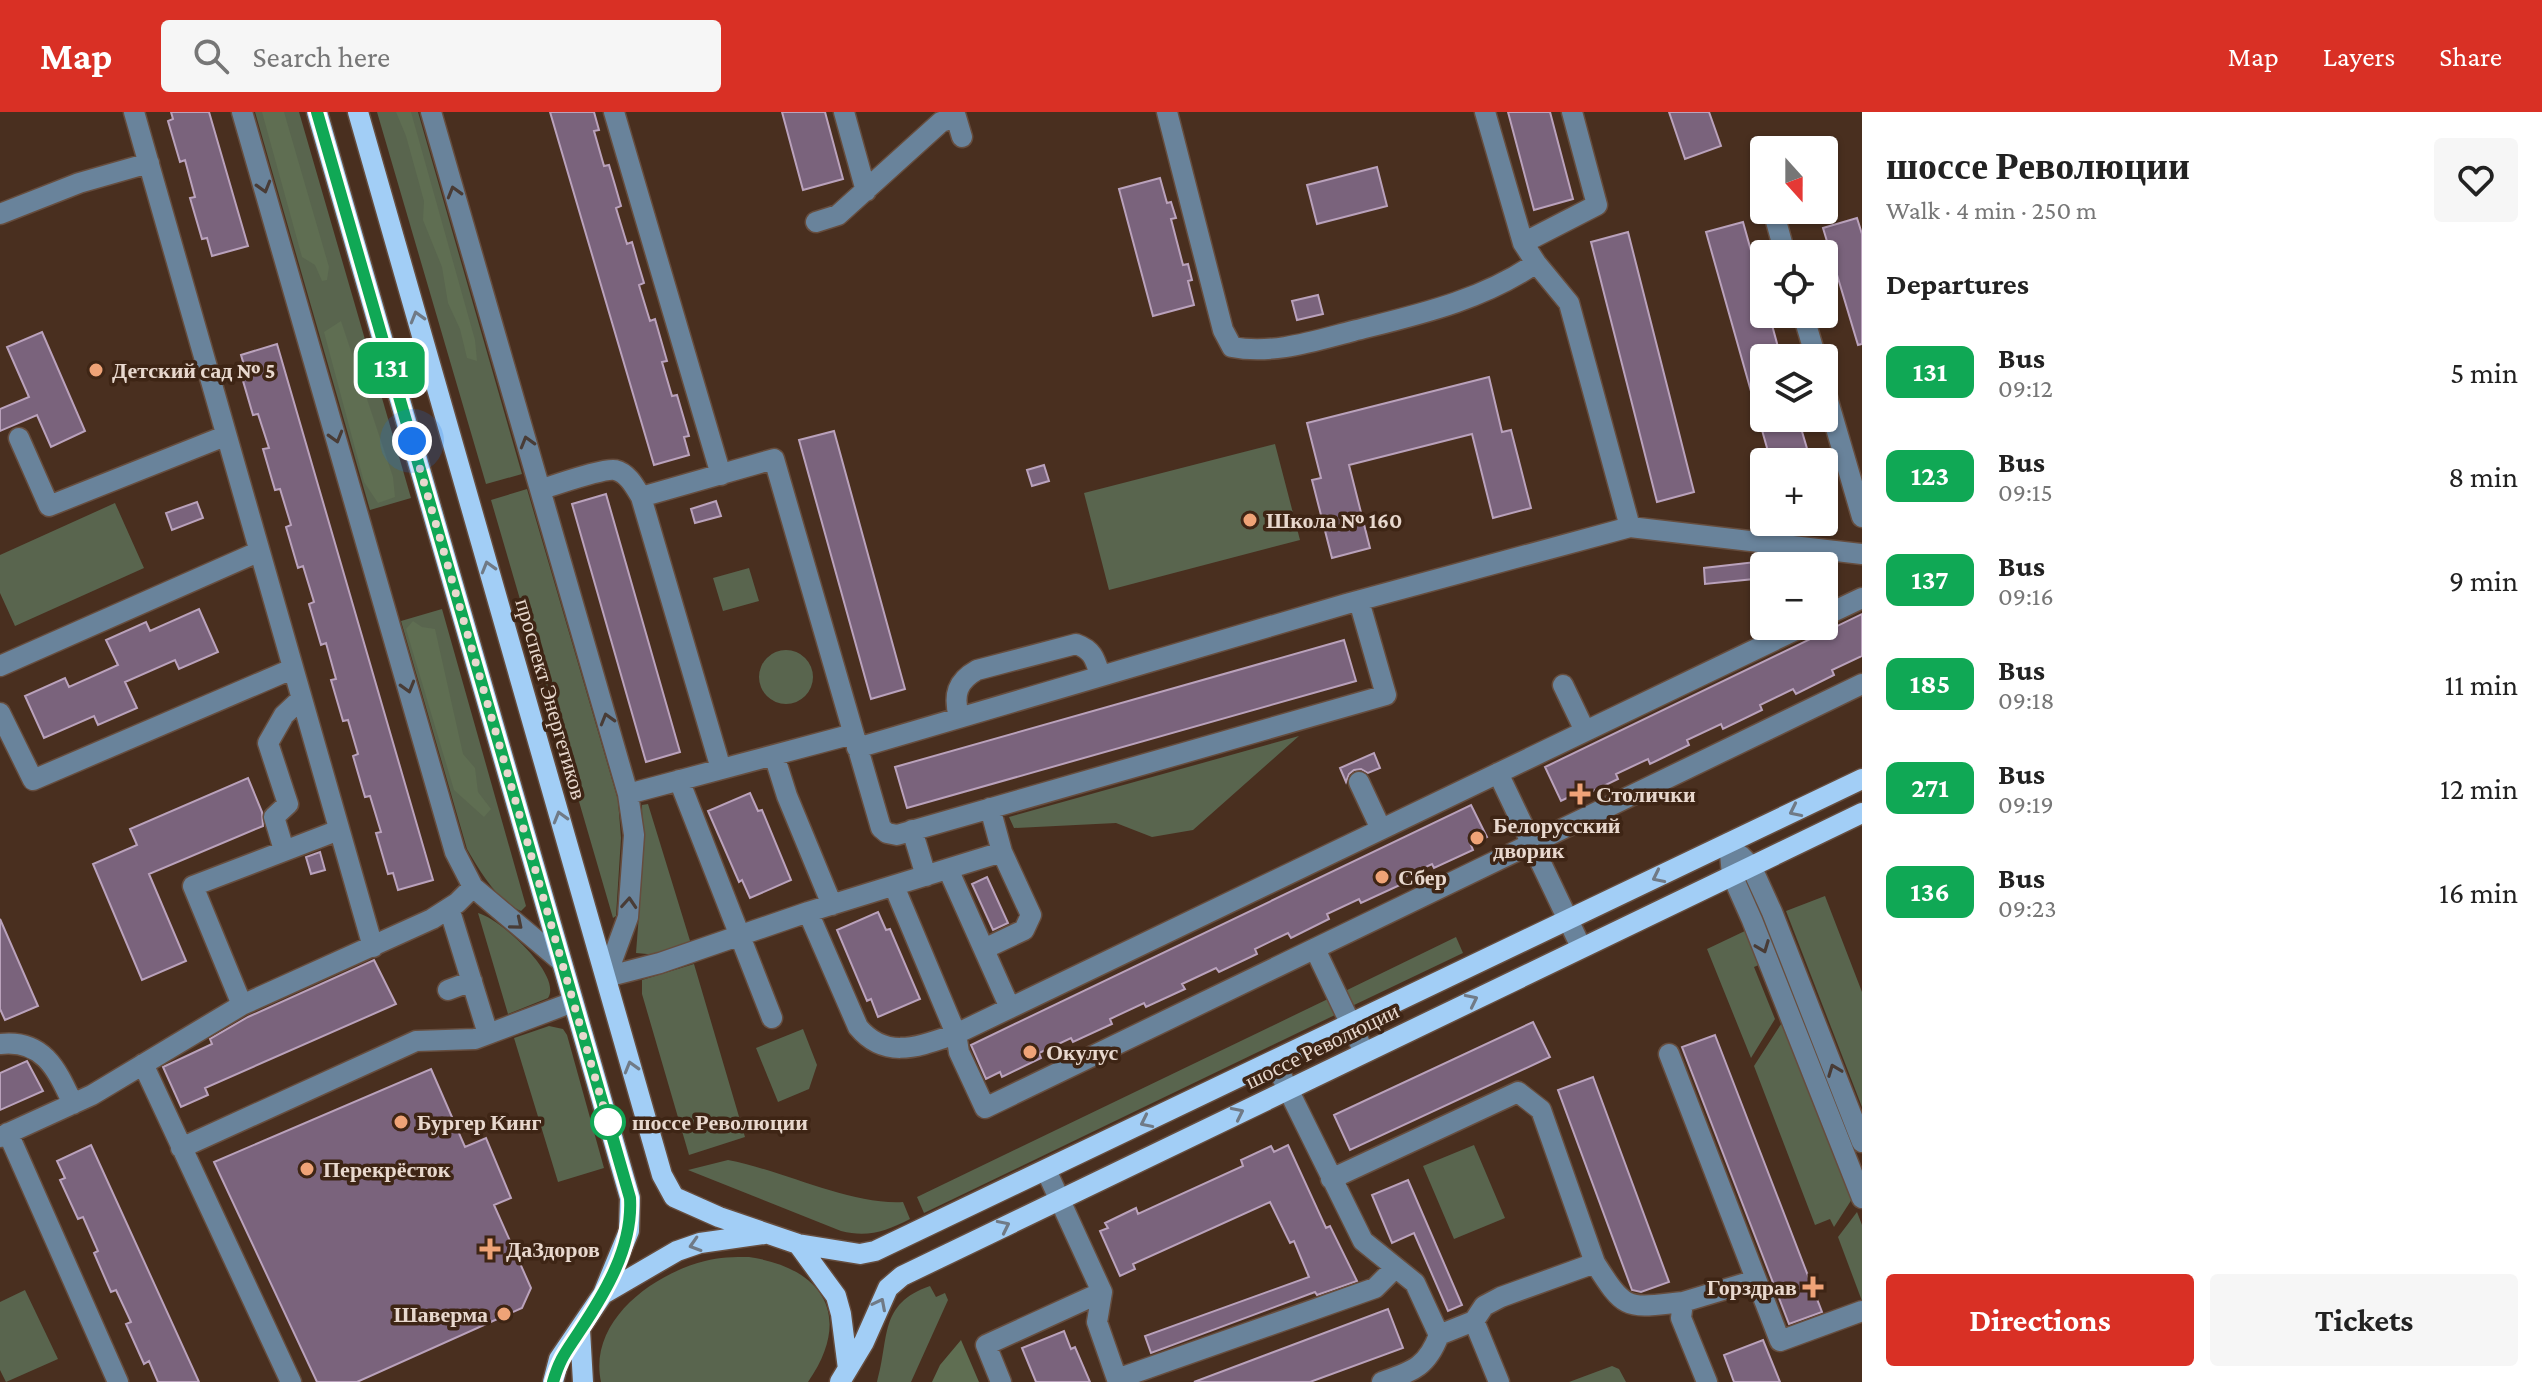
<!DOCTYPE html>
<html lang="en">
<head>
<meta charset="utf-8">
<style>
	:root { --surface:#fff; --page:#f6f6f6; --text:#222; --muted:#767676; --accent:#d93025 }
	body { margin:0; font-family:"Crimson Pro",serif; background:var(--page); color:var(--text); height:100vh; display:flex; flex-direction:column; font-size:30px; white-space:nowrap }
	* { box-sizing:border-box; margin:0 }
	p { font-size:26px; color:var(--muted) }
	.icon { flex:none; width:44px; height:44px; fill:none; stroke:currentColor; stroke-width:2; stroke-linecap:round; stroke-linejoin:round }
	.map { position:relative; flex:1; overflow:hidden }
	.side { display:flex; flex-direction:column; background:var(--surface); width:680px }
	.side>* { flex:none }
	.badge { padding:0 16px; border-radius:12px; font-size:28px; line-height:52px }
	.needle { width:52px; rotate:159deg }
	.fabs { position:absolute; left:1750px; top:24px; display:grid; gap:16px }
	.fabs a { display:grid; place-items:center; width:88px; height:88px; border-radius:8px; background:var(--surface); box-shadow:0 2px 6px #0004; font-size:40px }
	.you { position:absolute; width:40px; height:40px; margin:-20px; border:6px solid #fff; border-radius:50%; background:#1a73e8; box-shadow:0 0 0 12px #1a73e833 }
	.map>.badge { position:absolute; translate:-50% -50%; box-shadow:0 0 0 4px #fff }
	h2 { padding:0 24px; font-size:30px; line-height:72px }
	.round { display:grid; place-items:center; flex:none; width:84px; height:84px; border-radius:8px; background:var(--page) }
	.summary { display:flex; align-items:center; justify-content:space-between; height:136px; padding:0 24px }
	h1 { font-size:38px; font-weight:700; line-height:60px }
	.cta { display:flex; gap:16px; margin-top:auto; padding:16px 24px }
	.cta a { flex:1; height:92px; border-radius:8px; background:var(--accent); color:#fff; font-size:32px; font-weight:700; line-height:92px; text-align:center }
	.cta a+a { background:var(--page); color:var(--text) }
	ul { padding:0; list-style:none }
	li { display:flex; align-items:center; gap:24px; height:104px; padding:0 24px }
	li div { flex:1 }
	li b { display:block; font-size:30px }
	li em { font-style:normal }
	li .badge { min-width:88px; font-weight:700; text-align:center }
	header { display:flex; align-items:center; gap:48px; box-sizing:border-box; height:112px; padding:0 40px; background:var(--accent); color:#fff }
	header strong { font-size:38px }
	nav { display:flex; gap:44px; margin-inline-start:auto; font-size:28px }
	.search { width:560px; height:72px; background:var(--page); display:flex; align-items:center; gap:20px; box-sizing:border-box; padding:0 28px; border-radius:8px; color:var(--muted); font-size:30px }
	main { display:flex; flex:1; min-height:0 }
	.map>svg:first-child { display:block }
	.green { fill:#59654e }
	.forest { fill:#5f6e52 }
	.building { fill:#7a637c; stroke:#baa2bc; stroke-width:2 }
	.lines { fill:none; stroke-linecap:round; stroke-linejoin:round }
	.minor-casing { stroke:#664d3e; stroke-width:23 }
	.major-casing { stroke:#664d3e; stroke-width:23 }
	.minor { stroke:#69839b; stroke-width:20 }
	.major { stroke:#a2cef6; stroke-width:20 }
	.oneway { stroke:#493c36 }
	.oneway2 { stroke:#707a86 }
	.line-casing { stroke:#fff; stroke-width:18 }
	.line { stroke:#10a855; stroke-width:12 }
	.walk { stroke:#e8d8ce; stroke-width:8; stroke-dasharray:0 14.4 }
	.poi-dot { fill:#efa377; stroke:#3e2515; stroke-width:3 }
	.stop-dot { fill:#fff; stroke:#10a855; stroke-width:4 }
	.labels { text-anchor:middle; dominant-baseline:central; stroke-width:7; stroke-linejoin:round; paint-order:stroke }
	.poi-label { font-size:22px; font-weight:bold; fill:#e8d8ce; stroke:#3e2515; text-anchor:start }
	.street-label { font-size:22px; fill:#e8d8ce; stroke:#3e2515 }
	.stop-label { font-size:22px; font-weight:bold; fill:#e8d8ce; stroke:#3e2515; text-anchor:start }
</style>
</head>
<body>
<header>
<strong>Map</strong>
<div class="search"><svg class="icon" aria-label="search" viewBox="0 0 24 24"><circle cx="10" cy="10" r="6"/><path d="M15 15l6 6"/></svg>Search here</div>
<nav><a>Map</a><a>Layers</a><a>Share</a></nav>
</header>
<main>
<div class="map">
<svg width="1862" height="1270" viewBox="0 0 1862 1270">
	<rect width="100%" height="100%" fill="#492f1f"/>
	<path class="green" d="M255 0H299L411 386 370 398Z
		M377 0H418L522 362 486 372Z
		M1275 332 1300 428 1109 478 1084 381Z
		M527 377 618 688 621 726 616 804 613 806 491 388Z
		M115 391 144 456 15 514 0 481V443Z
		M749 456 759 489 723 499 713 466Z
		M442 497 526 794 521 799C496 788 480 759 467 737L401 509Z
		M759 565a27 27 0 1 1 54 0a27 27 0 1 1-54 0Z
		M1299 624 1193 718 1152 725 1116 711 1014 716 1009 705Z
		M648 692 691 832 658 843 636 841 643 750 642 693Z
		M1825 784 1862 880V995L1786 799Z
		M478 801C499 806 563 863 548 886L508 902Z
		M1747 818 1761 852 1754 855 1775 907 1751 946 1707 837Z
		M1456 825 1463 841 1352 894 1341 881Z
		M694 852 745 1025 689 1043 642 882V868Z
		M1330 886 1335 894V903L924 1101 917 1085Z
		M1783 909 1852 1087 1834 1115 1830 1107 1815 1113 1754 954Z
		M549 914 563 917 567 923 604 1056 558 1070 514 926Z
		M803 917 817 953 809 977 778 990 756 936Z
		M1474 1033 1505 1106 1454 1127 1423 1054Z
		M728 1048C782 1058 849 1093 903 1090L910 1107C886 1119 868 1126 841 1119L688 1058Z
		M1857 1100 1862 1113V1189L1838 1125Z
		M749 1145C823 1156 854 1204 808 1270H601C588 1209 653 1162 705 1149 719 1145 734 1145 749 1145Z
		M930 1174 936 1185 945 1181 948 1188 911 1270H877C890 1226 878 1192 930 1174Z
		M25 1178 58 1247 6 1270 0 1258V1190Z
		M1612 1254 1619 1257 1626 1270H1569Z"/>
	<path class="forest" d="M262 0H284L329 155 327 168 322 169 315 153 302 145Z
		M396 0H411L475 228 477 249 467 246 460 217 448 191 442 155 423 108 424 89 406 24Z
		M341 209 393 365 395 385 378 391 364 370 324 220Z
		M413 509 422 515 435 517 463 642 475 656 478 680 491 697 484 705 454 678 406 517Z
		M961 1228 979 1270H932L940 1253Z"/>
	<path class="building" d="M171 0H209L248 134 212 144 207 126 202 127 190 86 195 85 185 48 180 50 168 9 173 7Z
		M550 0H594L599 18 594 19 604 54 609 53 615 73 621 94 616 96 627 132 632 130 638 151 644 171 639 173 650 209 655 207 667 249 662 250 672 284 677 283 689 324 684 325 689 343 654 353Z
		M782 0H825L843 67 803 78Z
		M1508 0H1550L1573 87 1534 98Z
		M1669 0H1709L1721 34 1685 47Z
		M1377 55 1387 94 1317 112 1307 73Z
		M1160 66 1167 91 1171 90 1176 106 1171 107 1183 153 1188 152 1192 168 1188 169 1194 193 1153 204 1119 77Z
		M1857 106 1862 122V232L1858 233 1823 116Z
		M1743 110 1764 185V202H1769L1781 246H1764V306H1798L1811 350H1771L1706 120Z
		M1628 120 1694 380 1657 390 1591 130Z
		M1318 183 1323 202 1297 208 1292 189Z
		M42 220 85 319 51 335 37 303 0 319V297L29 285 7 235Z
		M277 232 433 768 398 778 393 761 388 762 376 721 381 720 370 684 365 685 353 644 358 642 348 608 343 609 331 568 336 567 326 531 321 533 309 492 314 490 303 454 298 456 286 415 291 413 280 377 275 378 263 337 269 336 258 302 253 303 241 262 246 260 241 243Z
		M1489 265 1502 320 1511 318 1531 396 1493 406 1472 322 1349 353 1370 436 1332 446 1312 368 1321 366 1307 311Z
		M834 319 905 577 871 587 799 328Z
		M1044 353 1049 369 1032 374 1027 358Z
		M606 382 680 640 646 650 572 392Z
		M716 389 721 404 695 411 691 397Z
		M197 390 203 406 172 418 166 401Z
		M1764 449V466L1705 472 1704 456Z
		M199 497 218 540 179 557 175 548 125 570 137 596 98 613 94 604 44 626 25 584 65 566 69 575 118 553 106 528 146 510 150 519Z
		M1862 502V544L1832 558 1834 563 1796 582 1793 577 1760 593 1762 598 1723 617 1721 612 1687 628 1689 633 1650 652 1648 647 1616 662 1618 667 1579 686 1577 681 1561 689 1545 655Z
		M1344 528 1356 569 907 696 895 655Z
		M1374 641 1380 656 1368 661 1361 657 1354 658 1349 662 1346 670 1340 656Z
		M248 666 262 700 263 714 149 762 186 849 142 868 93 752 137 733 130 717Z
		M750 681 758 699 762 698 791 768 750 786 742 768 739 770 708 699Z
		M1471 693 1487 725 1471 733 1473 738 1434 756 1432 752 1398 768 1400 773 1361 791 1359 787 1327 802 1329 807 1291 826 1288 821 1255 837 1257 842 1219 860 1216 856 1182 872 1185 877 1146 895 1144 891 1110 907 1112 912 1073 930 1071 926 1039 941 1041 946 1002 965 1000 960 986 967 971 933Z
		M320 740 325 758 311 762 306 745Z
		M987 765 1008 811 993 818 972 772Z
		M878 800 886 818 890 817 920 887 878 905 871 887 867 889 837 818Z
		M0 807 38 894 5 908 0 897Z
		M374 848 396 892 205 976 208 983 181 995 163 955 212 932 210 927 248 905Z
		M1533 910 1550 945 1350 1038 1334 1003Z
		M1715 923 1822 1200 1789 1212 1682 935Z
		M27 949 43 979 0 998V961Z
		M431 957 465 1035 486 1026 511 1086 494 1093 531 1176 522 1196 357 1270H317L214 1050Z
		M1593 965 1669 1170 1641 1180 1632 1178 1558 978Z
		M91 1033 199 1270H158L149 1249 144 1252 126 1212 131 1210 116 1178 111 1180 94 1141 98 1139 83 1105 78 1107 60 1068 65 1066 57 1049Z
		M1288 1033 1326 1116 1330 1114 1357 1169 1317 1183 1315 1180 1151 1241 1145 1224 1309 1165 1294 1129 1290 1131 1270 1090 1133 1152 1135 1157 1120 1164 1100 1119 1108 1116 1105 1111 1136 1096 1138 1102 1243 1054 1241 1048 1271 1034 1274 1040Z
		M1408 1068 1462 1193 1448 1199 1414 1121 1392 1131 1372 1083Z
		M1388 1197 1403 1236 1310 1270H1194Z
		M1064 1219 1071 1237 1075 1235 1090 1270H1036L1022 1236Z
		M1763 1228 1780 1270H1734L1724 1243Z"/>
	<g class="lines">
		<g class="minor-casing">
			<path id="minor" d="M134 0C213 279 293 557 373 835
				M242 0 455 740 473 775 561 849
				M431 0 628 682 634 723 628 805 606 865
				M614 0 721 363
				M844 0 866 79
				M1167 0 1223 218 1232 235C1272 243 1314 229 1353 219 1416 203 1481 189 1536 151
				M1485 0 1523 131 1536 151 1569 191 1630 415
				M1773 98 1785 142
				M0 102 79 71 149 51
				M816 110 838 103 941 10 956 5 962 25
				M1523 131 1597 93 1572 0
				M1803 202 1816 246
				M1824 275 1862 405
				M19 326 49 394 225 324
				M541 377C556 373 603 356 615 358 628 361 635 375 641 385L721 657
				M641 385 774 347 881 716 887 721 897 723 1386 583 1359 489
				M1824 504 1862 486
				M0 554 258 440
				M1563 573 1585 619
				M0 601 33 668 292 557
				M959 605C953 583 957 569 977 558L1076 532C1093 538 1095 547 1100 563
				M857 636 1346 492 1630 415 1862 442
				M774 643 787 684 832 793
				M1498 661 1581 835
				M679 668 772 906
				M1359 670 1381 717
				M628 682 853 622
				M912 718 926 764
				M1729 731 1732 763 1752 808 1862 1086
				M284 738 274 705 288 692 268 631 284 603 301 587
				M1740 743 1751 754 1772 800 1862 1030
				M948 757 1010 896
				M894 774 956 922 1804 514
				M449 796 488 922
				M808 800 858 915C886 949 920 934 956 922L959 940 985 996 1862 572
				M984 837 1024 818 1031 803 1002 740 990 696
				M1315 837 1364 940
				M606 865 660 851 808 800 1002 740
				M448 878 472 869
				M242 893 193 774 339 718
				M0 932C44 927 57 958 73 992
				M1669 942 1780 1229 1862 1199
				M1274 949 1363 1129 1415 1171 1439 1223
				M143 952 291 1270
				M8 1021 118 1270
				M0 1025 92 983 242 893 432 807 457 791 473 775
				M181 1036 416 929 475 927 573 890
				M1046 1058 1102 1180 1097 1210 1118 1270
				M1331 1067 1518 980 1541 998 1595 1151
				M1683 1190 1756 1168
				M1474 1209 1499 1270
				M1117 1267 1375 1176 1395 1156
				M1001 1270 986 1233 1102 1180
				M1382 1270C1413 1259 1427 1255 1439 1223L1474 1209 1484 1194 1501 1185 1595 1151C1626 1200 1626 1196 1683 1190L1681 1206 1707 1270"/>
		</g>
		<g class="major-casing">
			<path id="major" d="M317 0 630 1086 629 1119 603 1182
				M358 0 662 1063 674 1085 719 1105 798 1132 860 1142 875 1139 1862 667
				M798 1132 836 1184 841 1202 848 1257
				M580 1218 583 1270
				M553 1270 559 1247 603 1182 677 1139 700 1131 764 1122
				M840 1270 864 1230 888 1176 902 1164 1862 701"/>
		</g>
		<use href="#minor" class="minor"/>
		<use href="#major" class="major"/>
	</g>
	<defs><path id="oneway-chevron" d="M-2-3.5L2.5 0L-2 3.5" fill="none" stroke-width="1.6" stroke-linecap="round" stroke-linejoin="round" transform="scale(2)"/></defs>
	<g class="oneway">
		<use href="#oneway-chevron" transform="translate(264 75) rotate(74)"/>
		<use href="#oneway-chevron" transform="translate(454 80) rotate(-106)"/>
		<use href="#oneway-chevron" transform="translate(336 325) rotate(74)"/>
		<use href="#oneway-chevron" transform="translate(527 330) rotate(-106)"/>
		<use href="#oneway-chevron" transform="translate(408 575) rotate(74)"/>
		<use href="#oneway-chevron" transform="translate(607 607) rotate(-106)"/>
		<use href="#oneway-chevron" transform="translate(629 791) rotate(-86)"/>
		<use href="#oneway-chevron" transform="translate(517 812) rotate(40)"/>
		<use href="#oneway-chevron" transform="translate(1763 835) rotate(69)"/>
		<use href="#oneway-chevron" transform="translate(1834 958) rotate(-111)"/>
	</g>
	<g class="oneway2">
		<use href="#oneway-chevron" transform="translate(417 205) rotate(-106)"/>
		<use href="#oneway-chevron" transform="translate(488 455) rotate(-106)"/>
		<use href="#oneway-chevron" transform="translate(1795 699) rotate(154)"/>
		<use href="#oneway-chevron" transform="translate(560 705) rotate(-106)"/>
		<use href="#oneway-chevron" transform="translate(1658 765) rotate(154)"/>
		<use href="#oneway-chevron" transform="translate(1472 888) rotate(-26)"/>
		<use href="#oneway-chevron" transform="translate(631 955) rotate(-106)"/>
		<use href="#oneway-chevron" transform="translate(1238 1001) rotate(-26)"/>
		<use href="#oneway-chevron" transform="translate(1146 1010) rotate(154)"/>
		<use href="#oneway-chevron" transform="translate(1004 1114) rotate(-26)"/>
		<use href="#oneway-chevron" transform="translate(695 1133) rotate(163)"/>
		<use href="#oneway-chevron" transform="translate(880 1192) rotate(-63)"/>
	</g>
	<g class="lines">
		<g class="line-casing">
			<path id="line" d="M317 0 630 1086C633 1135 605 1181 579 1220 566 1240 560 1246 553 1270"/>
		</g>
		<use href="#line" class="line"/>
		<path class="walk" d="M412 329 611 1021 608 1010"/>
	</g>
	<g class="poi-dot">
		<circle cx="96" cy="258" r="8"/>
		<circle cx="1250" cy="408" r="8"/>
		<path d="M1576 670h8v8h8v8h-8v8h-8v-8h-8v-8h8z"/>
		<circle cx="1477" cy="726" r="8"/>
		<circle cx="1382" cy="765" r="8"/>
		<circle cx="1030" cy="940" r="8"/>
		<circle cx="401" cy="1010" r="8"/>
		<circle cx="307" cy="1057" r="8"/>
		<path d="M486 1125h8v8h8v8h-8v8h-8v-8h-8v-8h8z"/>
		<path d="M1809 1163h8v8h8v8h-8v8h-8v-8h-8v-8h8z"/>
		<circle cx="504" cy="1202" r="8"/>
	</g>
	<circle class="stop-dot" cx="608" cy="1010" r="16"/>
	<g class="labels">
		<g class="poi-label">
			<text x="112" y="258">Детский сад № 5</text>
			<text x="1266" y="408">Школа № 160</text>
			<text x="1596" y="682">Столички</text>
			<text x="1493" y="713">Белорусский<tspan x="1493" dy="25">дворик</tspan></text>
			<text x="1398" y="765">Сбер</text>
			<text x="1046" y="940">Окулус</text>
			<text x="417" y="1010">Бургер Кинг</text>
			<text x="323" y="1057">Перекрёсток</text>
			<text x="506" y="1137">ДаЗдоров</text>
			<text x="1797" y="1175" text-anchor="end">Горздрав</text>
			<text x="488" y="1202" text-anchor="end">Шаверма</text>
		</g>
		<g class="street-label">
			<text transform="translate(551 587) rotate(74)">проспект Энергетиков</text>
			<text transform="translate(1322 934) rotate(-26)">шоссе Революции</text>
		</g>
		<g class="stop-label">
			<text x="632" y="1010">шоссе Революции</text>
		</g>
	</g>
</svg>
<div class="fabs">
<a><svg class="needle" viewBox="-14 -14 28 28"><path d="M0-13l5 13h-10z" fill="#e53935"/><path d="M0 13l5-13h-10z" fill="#767676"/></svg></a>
<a><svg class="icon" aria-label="locate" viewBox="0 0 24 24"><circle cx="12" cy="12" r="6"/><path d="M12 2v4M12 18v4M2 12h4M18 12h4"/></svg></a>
<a><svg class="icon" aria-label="layers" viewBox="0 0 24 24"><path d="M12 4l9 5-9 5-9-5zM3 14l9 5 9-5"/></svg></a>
<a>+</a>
<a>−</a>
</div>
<div class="you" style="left:412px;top:329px"></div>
<b class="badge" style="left:391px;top:256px;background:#10a855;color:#fff">131</b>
</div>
<section class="side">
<div class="summary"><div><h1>шоссе Революции</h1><p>Walk · 4 min · 250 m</p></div><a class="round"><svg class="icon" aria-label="heart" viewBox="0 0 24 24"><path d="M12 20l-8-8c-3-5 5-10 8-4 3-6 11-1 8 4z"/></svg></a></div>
<h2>Departures</h2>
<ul>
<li><span class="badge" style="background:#10a855;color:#fff">131</span><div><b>Bus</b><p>09:12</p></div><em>5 min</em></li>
<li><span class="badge" style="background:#10a855;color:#fff">123</span><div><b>Bus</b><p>09:15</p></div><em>8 min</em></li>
<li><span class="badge" style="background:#10a855;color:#fff">137</span><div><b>Bus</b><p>09:16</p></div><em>9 min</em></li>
<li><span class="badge" style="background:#10a855;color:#fff">185</span><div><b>Bus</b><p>09:18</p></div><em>11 min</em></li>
<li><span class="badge" style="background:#10a855;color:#fff">271</span><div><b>Bus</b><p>09:19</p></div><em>12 min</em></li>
<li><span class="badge" style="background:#10a855;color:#fff">136</span><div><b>Bus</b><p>09:23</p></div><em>16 min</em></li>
</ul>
<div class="cta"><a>Directions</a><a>Tickets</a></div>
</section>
</main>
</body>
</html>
